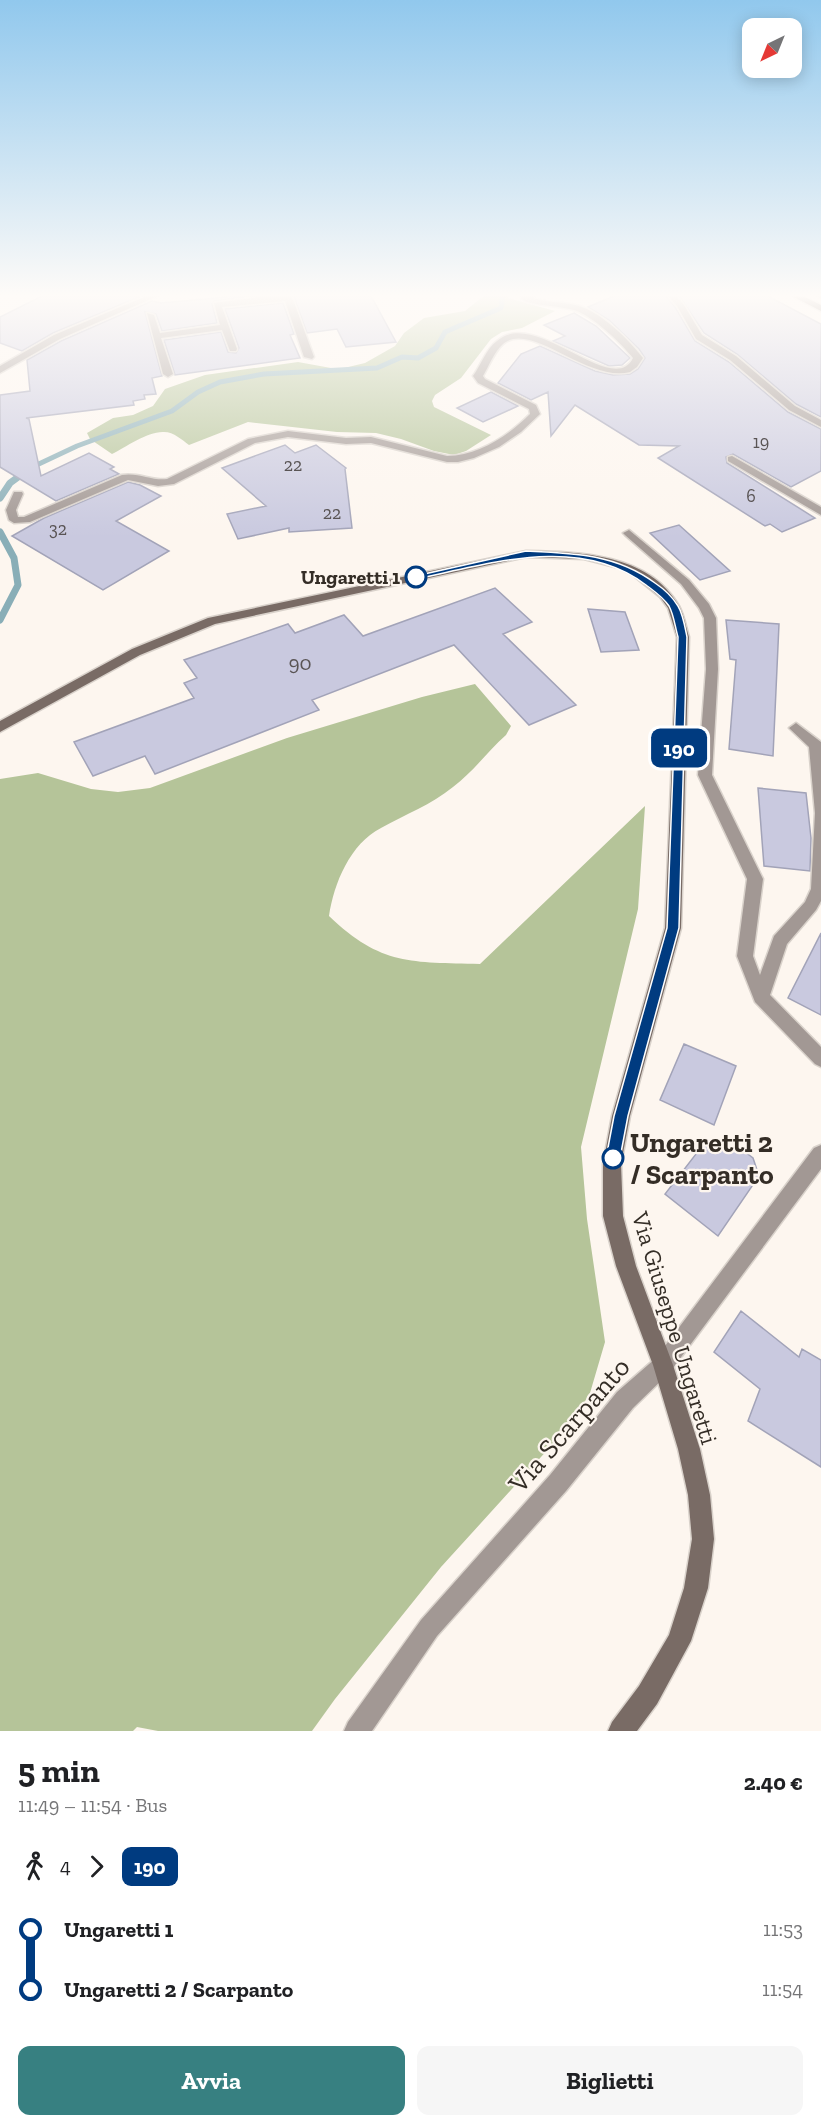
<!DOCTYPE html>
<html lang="it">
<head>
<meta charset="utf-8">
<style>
	:root { --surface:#fff; --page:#f6f6f6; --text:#202124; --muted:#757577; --accent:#378081 }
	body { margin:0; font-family:"Zilla Slab",serif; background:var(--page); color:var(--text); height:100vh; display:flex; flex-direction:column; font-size:22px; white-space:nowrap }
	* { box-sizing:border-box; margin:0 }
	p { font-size:20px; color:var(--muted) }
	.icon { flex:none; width:33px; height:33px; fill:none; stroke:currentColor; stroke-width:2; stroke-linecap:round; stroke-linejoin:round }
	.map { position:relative; height:1731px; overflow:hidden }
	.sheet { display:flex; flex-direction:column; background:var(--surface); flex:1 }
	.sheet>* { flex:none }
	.badge { padding:0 12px; border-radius:9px; font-size:21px; line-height:39px }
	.needle { width:39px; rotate:223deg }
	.fabs { position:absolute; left:742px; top:18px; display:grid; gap:12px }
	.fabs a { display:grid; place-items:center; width:60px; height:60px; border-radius:12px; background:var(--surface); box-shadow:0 3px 15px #0003; font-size:30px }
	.map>.badge { position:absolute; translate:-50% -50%; box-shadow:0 0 0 3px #fff }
	.legs { display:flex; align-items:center; gap:9px; height:66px; padding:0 18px; font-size:20px }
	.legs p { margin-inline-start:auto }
	.overview { display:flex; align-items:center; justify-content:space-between; height:102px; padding:0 18px }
	h1 { font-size:33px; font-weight:700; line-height:45px }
	.cta { display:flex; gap:12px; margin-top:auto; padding:12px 18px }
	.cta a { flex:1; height:69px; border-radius:12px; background:var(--accent); color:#fff; font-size:24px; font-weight:700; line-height:69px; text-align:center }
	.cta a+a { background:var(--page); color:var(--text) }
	ul { padding:0 18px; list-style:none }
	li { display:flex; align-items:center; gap:21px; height:60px; font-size:22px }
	li i { display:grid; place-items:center; width:9px; height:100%; margin:0 8px; background:currentColor }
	li i::after { content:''; width:15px; height:15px; margin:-8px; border:4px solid; border-radius:50%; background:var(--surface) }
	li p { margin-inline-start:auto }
	li:first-child i { background:linear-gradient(#0000 50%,currentColor 0) }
	li:last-child i { background:linear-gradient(currentColor 50%,#0000 0) }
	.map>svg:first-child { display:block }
	.forest { fill:#b5c499 }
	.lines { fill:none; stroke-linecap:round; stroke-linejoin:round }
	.stream-far1 { stroke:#89aeb7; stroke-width:5 }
	.stream { stroke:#89aeb7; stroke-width:7 }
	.building { fill:#c9c9df; stroke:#a2a3b8; stroke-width:1.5 }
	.street-casing { stroke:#d9d2cb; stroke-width:3 }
	.secondary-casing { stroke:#d9d2cb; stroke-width:3 }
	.primary-casing { stroke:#d9d2cb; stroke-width:3 }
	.street { fill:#a29894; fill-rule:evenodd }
	.secondary { fill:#796b65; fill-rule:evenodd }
	.primary { fill:#5c4b44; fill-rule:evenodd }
	.rail { stroke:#857e77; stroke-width:3 }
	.line-1 { fill:#003b80; stroke:#fff; stroke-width:1.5 }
	.stop-1-dot { fill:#fff; stroke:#003b80; stroke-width:3 }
	.labels { text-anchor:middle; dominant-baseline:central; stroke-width:4.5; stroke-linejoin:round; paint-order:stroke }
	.far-number-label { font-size:18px; fill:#595454 }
	.far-stop-label { font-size:20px; font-weight:bold; fill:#342d26; stroke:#fdf6ef; text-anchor:end }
	.number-label { font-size:21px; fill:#595454 }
	.street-label { font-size:24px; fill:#342d26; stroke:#fdf6ef }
	.near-stop-label { font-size:28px; font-weight:bold; fill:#342d26; stroke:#fdf6ef; text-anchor:start }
	.near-street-label { font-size:28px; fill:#342d26; stroke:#fdf6ef }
</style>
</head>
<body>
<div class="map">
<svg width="821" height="1731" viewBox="0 0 821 1731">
	<rect width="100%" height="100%" fill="#fdf6ef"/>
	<path class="forest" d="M486 294H509L508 298 555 311 522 328 502 332 491 339 461 378 435 395 432 401 434 407 491 435 466 451 454 455 434 451 401 439 376 433 337 432 248 422 189 445C182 440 174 432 164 432 148 431 126 447 112 454L90 439 87 433 113 418 133 415 153 406 165 389 205 375 298 362 331 368H344L365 363 395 346 404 333 424 318 465 311Z
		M475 684 511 726 506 735C488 751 473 772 453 787 431 805 406 814 381 828 350 844 334 883 329 916 381 966 412 962 480 964L645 806 638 909 581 1147 587 1219 605 1342 590 1393 571 1424 441 1567 335 1699 312 1731H158L137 1727 133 1731H0V779L38 773 91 789 118 792 150 788 287 738 422 697Z"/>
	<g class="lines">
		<path class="stream-far1" d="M26 470 77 446 172 411 198 392 220 382 264 374 377 368 402 357 418 358 436 348 445 332 501 308 503 294"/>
		<path class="stream" d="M0 498 10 483 29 469
			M0 532 14 558 18 585 0 620"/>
	</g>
	<path class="building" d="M46 294H131L139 297 53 333 22 351 0 343V317Z
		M225 294H264L214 301 212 304 217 323 162 331 156 314 145 312 162 376 152 378 156 394 144 395 145 399 133 401 134 405 26 418 29 419 41 476 89 453 114 467 110 469 119 474 56 501 0 467V395L30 391 27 360 61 341 152 301 161 303 226 297Z
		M293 294H370L396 342 346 347 337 329 307 333Z
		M619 294H664L675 307 695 341 729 362 788 412 821 429V471L791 487 733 454 726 457 727 463 815 518 782 532 770 524 765 526 658 458 679 446 639 445 575 405 551 436 548 392 531 400 498 383 521 354 540 346 595 371 613 375 630 374 638 369 645 358 639 349 609 320 588 307Z
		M678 294H764L821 324V417L796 404 737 354 704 333Z
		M283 303 294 334 290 335 300 358 175 375 164 340 221 332 228 352 236 353 239 348 225 309Z
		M574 313 596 326 630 358 622 365 609 366 553 341 565 336 544 325Z
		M491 392 518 406 483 422 457 408Z
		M285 445 295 453 316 445 346 468 345 469 352 528 289 532V528L238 539 227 514 266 506 222 468Z
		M128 482 140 485 161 496 116 521 169 551 103 590 12 536 44 518Z
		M679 525 730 571 700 580 650 533Z
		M495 588 532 622 503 634 576 705 529 725 454 645 312 700 319 710 155 774 145 756 93 776 74 742 194 698 184 683 197 678 184 660 288 624 295 633 344 615 363 636Z
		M588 609 625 612 639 650 601 652Z
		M726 620 779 624 773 756 729 749 736 660 730 659Z
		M758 788 806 793 811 838 810 871 764 866Z
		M821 933V1015L788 998Z
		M684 1044 736 1066 714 1125 660 1100Z
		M706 1141 745 1152 753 1158 759 1176 718 1236 665 1194Z
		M741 1311 799 1357 802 1349 821 1360V1467L748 1421 760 1389 714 1352Z"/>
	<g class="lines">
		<g class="street-casing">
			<path id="street" d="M151 294H162L60 339 0 373V366L54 335Z
				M283 294H291L314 357 312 359 304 357 285 301 222 307 237 349 236 351H230L222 330 161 338 173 374 168 377 163 374 147 313 154 315 160 333 220 325 214 303Z
				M520 294C528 294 532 298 541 300 555 303 569 302 582 307 604 315 629 340 643 358L637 367 630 372C587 383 531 320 503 344 494 352 489 366 483 376L485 379 536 405 540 414 521 432 499 447 474 458 458 462H447L371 443 346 444 288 437 255 443 174 484 158 486 128 480 30 522 14 523 9 520 6 510 14 492H22L23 494 16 510 18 517H24L122 475C138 472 152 481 167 479L248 439 288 431 346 438 371 437 447 456C479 455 508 436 530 414L529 409 478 383 473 376C481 365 486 349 497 341 535 307 613 399 633 358 621 343 593 316 574 310 559 306 543 306 527 302L521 299Z
				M666 294H675L684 305 702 335 736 356 795 406 821 420V427L789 410 730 360 696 339 677 306Z
				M732 456 821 507V515L728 461V457Z
				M629 530 689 580 709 604 716 618 718 669 712 775 763 879 753 956 760 975 774 936 805 902 811 889 815 813 809 747 789 728 796 723 821 742V901L816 910 787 944 770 995 821 1047V1067L815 1064 755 1002 737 956 747 879 698 775 706 669 704 618 699 608 681 584 625 535 623 533Z
				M821 1145V1169L670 1372 633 1408 566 1491 437 1636 372 1731H344L348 1722 421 1620 550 1475 617 1392 656 1358 814 1148Z"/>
		</g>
		<g class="secondary-casing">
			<path id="secondary" d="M526 551C579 552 649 553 679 606 684 615 686 627 689 637L681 928 630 1116 621 1164 623 1216 636 1266 673 1365 700 1449 710 1495 714 1539 708 1588 691 1641 657 1704 637 1731H608L612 1722 639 1686 669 1635 684 1588 692 1539 688 1495 678 1449 653 1365 616 1266 603 1216V1164L612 1116 665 928 677 637 668 608 660 597 634 576 619 568 584 559 526 557 215 624 140 655 0 732V721L132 649 208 618Z"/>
		</g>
		<g class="primary-casing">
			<path id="primary" d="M788 294H799L821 305V311Z"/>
		</g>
		<use href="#street" class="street"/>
		<use href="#secondary" class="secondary"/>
		<use href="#primary" class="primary"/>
		<path class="rail" d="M815 294 821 297"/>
	</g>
	<linearGradient id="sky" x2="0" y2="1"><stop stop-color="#91c8ed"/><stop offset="0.55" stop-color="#fefbf8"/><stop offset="1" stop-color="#fefbf8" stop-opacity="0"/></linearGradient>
	<rect width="821" height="537" fill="url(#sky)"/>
	<path class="line-1" d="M526 551C573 553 616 554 655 583 664 589 672 596 678 606 683 614 685 627 687 637L679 928 628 1116 620 1158 618 1163 613 1165 608 1163 606 1158 614 1116 667 928 678 637C675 627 674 615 669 606 663 597 654 591 646 585 579 534 489 564 416 579L411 577Z"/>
	<g class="stop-1-dot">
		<circle cx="416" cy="577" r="10"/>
		<circle cx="613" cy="1158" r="10"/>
	</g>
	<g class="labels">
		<g class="far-number-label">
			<text x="761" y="442">19</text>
			<text x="293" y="465">22</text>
			<text x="751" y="496">6</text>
			<text x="332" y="513">22</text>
			<text x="58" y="529">32</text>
		</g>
		<g class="far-stop-label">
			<text x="400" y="577">Ungaretti 1</text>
		</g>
		<g class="number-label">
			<text x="300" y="662">90</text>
		</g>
		<g class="street-label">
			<text transform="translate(675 1328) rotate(73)">Via Giuseppe Ungaretti</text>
		</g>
		<g class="near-stop-label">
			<text x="630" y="1142">Ungaretti 2<tspan x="630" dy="32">/ Scarpanto</tspan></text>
		</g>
		<g class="near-street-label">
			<text transform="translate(569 1425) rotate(-49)">Via Scarpanto</text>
		</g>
	</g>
</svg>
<div class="fabs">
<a><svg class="needle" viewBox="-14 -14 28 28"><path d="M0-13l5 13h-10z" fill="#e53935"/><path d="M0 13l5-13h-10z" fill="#757577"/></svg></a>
</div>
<b class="badge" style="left:679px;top:748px;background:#003b80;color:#fff">190</b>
</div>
<section class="sheet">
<div class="overview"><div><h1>5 min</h1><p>11:49 – 11:54 · Bus</p></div><b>2.40 €</b></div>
<div class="legs"><svg class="icon" aria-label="walk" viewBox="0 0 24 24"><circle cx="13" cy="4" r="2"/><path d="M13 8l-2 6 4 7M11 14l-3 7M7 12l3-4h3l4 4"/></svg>4<svg class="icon" aria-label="forward" viewBox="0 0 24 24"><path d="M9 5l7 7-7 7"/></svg><b class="badge" style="background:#003b80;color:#fff">190</b></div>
<ul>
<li><i style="color:#003b80"></i><b>Ungaretti 1</b><p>11:53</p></li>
<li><i style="color:#003b80"></i><b>Ungaretti 2 / Scarpanto</b><p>11:54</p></li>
</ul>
<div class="cta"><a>Avvia</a><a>Biglietti</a></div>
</section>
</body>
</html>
